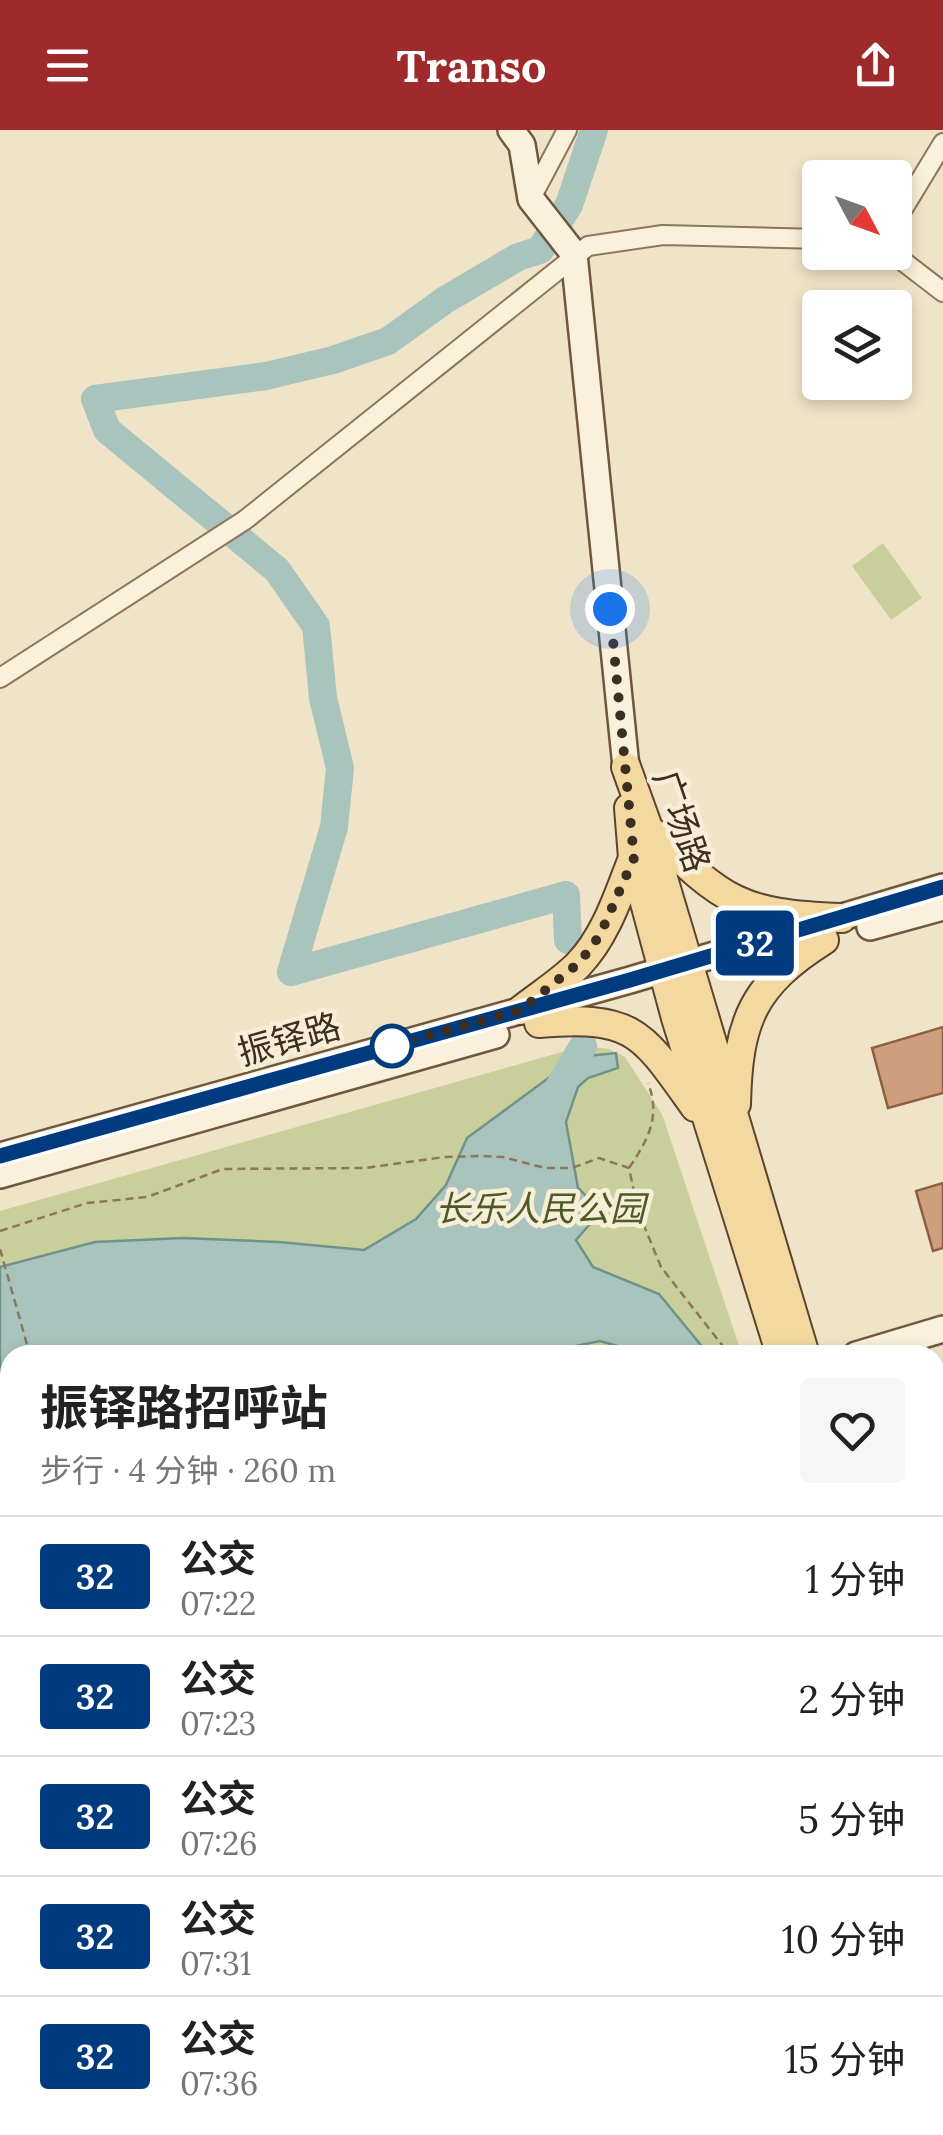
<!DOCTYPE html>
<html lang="zh">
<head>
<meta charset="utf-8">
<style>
	:root { --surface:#fff; --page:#f6f6f6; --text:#222; --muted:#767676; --line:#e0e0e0; --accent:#9e2a2b }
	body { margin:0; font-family:Lora,"Noto Sans SC",serif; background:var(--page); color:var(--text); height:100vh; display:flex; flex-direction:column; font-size:38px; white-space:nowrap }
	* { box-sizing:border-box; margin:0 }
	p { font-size:32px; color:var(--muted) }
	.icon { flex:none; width:55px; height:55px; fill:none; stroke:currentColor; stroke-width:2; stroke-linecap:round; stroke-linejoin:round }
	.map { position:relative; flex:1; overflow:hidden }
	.details { position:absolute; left:0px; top:1215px; width:945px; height:790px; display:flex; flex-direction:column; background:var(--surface); border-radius:30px 30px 0 0; box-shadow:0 5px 15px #0003 }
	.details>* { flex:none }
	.badge { padding:0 20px; border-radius:8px; font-size:35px; line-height:65px }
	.needle { width:65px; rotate:131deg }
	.fabs { position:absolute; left:802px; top:30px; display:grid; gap:20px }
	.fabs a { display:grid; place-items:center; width:110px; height:110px; border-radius:10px; background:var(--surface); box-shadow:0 5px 15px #0003; font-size:50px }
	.you { position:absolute; width:50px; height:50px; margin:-25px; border:8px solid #fff; border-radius:50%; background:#1a73e8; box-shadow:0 0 0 15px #1a73e833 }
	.map>.badge { position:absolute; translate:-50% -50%; box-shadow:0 0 0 5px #fff }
	.round { display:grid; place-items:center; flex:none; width:105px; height:105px; border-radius:10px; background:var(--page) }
	.headline { display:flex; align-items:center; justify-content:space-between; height:170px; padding:0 40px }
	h1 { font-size:48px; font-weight:700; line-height:75px }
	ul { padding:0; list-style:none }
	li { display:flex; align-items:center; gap:30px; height:120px; padding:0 40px; border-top:2px solid var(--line) }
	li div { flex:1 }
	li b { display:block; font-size:38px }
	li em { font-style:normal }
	li .badge { min-width:110px; font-weight:700; text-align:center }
	header { display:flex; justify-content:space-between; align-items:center; height:130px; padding:0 40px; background:var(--accent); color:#fff; font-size:45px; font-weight:700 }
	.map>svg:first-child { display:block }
	.green { fill:#c9cf9b }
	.water { fill:#a9c4bc; stroke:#6f938a; stroke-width:2.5 }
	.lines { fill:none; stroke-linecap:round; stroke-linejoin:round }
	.river { stroke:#a9c4bc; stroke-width:28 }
	.building { fill:#cf9f7d; stroke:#8d5f41; stroke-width:2.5 }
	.lane-casing { stroke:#8d765c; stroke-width:14 }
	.street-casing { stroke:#8d765c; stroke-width:22 }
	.secondary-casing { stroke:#6f573f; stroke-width:30 }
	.primary-casing { stroke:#5b4430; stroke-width:32 }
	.path { stroke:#8d765c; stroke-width:2.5; stroke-dasharray:8 5; stroke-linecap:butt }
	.lane { stroke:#faf1dc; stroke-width:9 }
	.street { stroke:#faf1dc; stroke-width:18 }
	.secondary { stroke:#faf1dc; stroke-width:25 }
	.primary { stroke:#f3d9a0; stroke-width:28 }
	.line-casing { stroke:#fff; stroke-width:22 }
	.line { stroke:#003b80; stroke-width:15 }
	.walk { stroke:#3d2e20; stroke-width:10; stroke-dasharray:0 18 }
	.stop-dot { fill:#fff; stroke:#003b80; stroke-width:5 }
	.labels { text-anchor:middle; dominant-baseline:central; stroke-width:9; stroke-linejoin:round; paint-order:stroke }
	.street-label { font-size:35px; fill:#3d2e20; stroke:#f7eed8 }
	.park-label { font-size:35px; font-style:italic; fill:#4d5a26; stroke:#f7eed8 }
</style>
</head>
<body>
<header><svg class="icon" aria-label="menu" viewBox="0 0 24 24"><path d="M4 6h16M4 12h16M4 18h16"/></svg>Transo<svg class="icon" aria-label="share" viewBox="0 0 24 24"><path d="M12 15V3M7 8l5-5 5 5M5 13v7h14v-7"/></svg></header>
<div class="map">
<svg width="943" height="2005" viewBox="0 0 943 2005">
	<rect width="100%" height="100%" fill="#f0e4c8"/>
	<path class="green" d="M883 413 922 468 891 490 852 436Z
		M583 916 609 919 625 927 662 984 742 1225H10V1448L0 1450V1081Z"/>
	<path class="water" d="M616 923 618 938 588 948 578 957 566 992 578 1058 601 1081 576 1110 593 1137 659 1164 709 1225H651L600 1211 532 1225H10V1316L0 1327V1137L95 1112 183 1108 279 1112 364 1120 416 1089 446 1055 467 1008 577 927Z"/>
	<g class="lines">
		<path class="river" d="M568 810 566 765 291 842 334 697 340 638 323 568 316 496 277 440 107 300 95 269 266 246 333 230 388 211 445 170 518 127 540 120 569 75 594 0
			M559 957 583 916
			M916 1995 919 2005"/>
	</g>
	<path class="building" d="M943 897V963L888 978 872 918Z
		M943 1053V1118L933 1121 916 1061Z"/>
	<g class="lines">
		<g class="lane-casing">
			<path id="lane" d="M0 1653 10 1649"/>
		</g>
		<g class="street-casing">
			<path id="street" d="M531 68 567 0
				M895 92 943 13
				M891 122 943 162
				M0 548 245 390 588 116 663 105 820 109"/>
		</g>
		<g class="secondary-casing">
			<path id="secondary" d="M511 0 522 15 531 69 574 124 626 637
				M870 797 943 777
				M0 1026 630 850 943 757
				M0 1045 496 905
				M856 1225 943 1199
				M0 1470 10 1467
				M638 1995 641 2005"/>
		</g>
		<g class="primary-casing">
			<path id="primary" d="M626 637 648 698 805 1225
				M629 678 633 728 676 888 781 1225
				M652 702C725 772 739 784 842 788
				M521 880C540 865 561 852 578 835 606 806 619 764 633 728
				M539 893C635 885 642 903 695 977
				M736 974C738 890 753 855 824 810
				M935 1571 943 1576
				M935 1624 943 1622
				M935 1708 943 1735
				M935 1792 943 1821
				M0 1857 10 1859
				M0 1888 10 1885"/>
		</g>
		<path class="path" d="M629 1038C648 1010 661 986 648 953
			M0 1101 87 1073 147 1067 223 1039 365 1038 444 1027 482 1026 503 1027 545 1038H572L599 1028 629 1038 638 1081 661 1137 729 1224
			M0 1119 30 1225
			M0 1385 10 1381"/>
		<use href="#lane" class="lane"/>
		<use href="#street" class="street"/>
		<use href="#secondary" class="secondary"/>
		<use href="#primary" class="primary"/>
	</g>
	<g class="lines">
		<g class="line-casing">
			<path id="line" d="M0 1026 630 850 943 757"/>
		</g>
		<use href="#line" class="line"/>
		<path class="walk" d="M392 916 376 920 521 880 580 832 600 805 634 728 610 479"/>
	</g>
	<circle class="stop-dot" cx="392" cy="916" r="20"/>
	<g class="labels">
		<g class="street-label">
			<text transform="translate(682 691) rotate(71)">广场路</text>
			<text transform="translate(289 909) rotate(-16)">振铎路</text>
		</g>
		<g class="park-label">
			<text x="540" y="1078">长乐人民公园</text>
		</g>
	</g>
</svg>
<div class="fabs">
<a><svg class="needle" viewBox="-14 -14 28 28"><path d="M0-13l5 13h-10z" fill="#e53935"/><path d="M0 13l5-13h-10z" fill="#767676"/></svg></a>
<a><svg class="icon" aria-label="layers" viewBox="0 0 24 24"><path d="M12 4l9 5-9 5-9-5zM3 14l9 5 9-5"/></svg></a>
</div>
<div class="you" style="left:610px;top:479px"></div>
<b class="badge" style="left:755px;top:813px;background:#003b80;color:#fff">32</b>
<section class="details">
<div class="headline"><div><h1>振铎路招呼站</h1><p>步行 · 4 分钟 · 260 m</p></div><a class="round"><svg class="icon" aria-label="heart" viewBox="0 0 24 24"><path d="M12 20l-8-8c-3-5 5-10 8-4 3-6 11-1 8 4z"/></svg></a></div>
<ul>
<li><span class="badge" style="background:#003b80;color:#fff">32</span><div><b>公交</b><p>07:22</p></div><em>1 分钟</em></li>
<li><span class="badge" style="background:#003b80;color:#fff">32</span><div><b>公交</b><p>07:23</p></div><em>2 分钟</em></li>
<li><span class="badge" style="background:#003b80;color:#fff">32</span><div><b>公交</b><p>07:26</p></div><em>5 分钟</em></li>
<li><span class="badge" style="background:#003b80;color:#fff">32</span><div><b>公交</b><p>07:31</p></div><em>10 分钟</em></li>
<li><span class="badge" style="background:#003b80;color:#fff">32</span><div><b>公交</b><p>07:36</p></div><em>15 分钟</em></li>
</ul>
</section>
</div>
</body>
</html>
